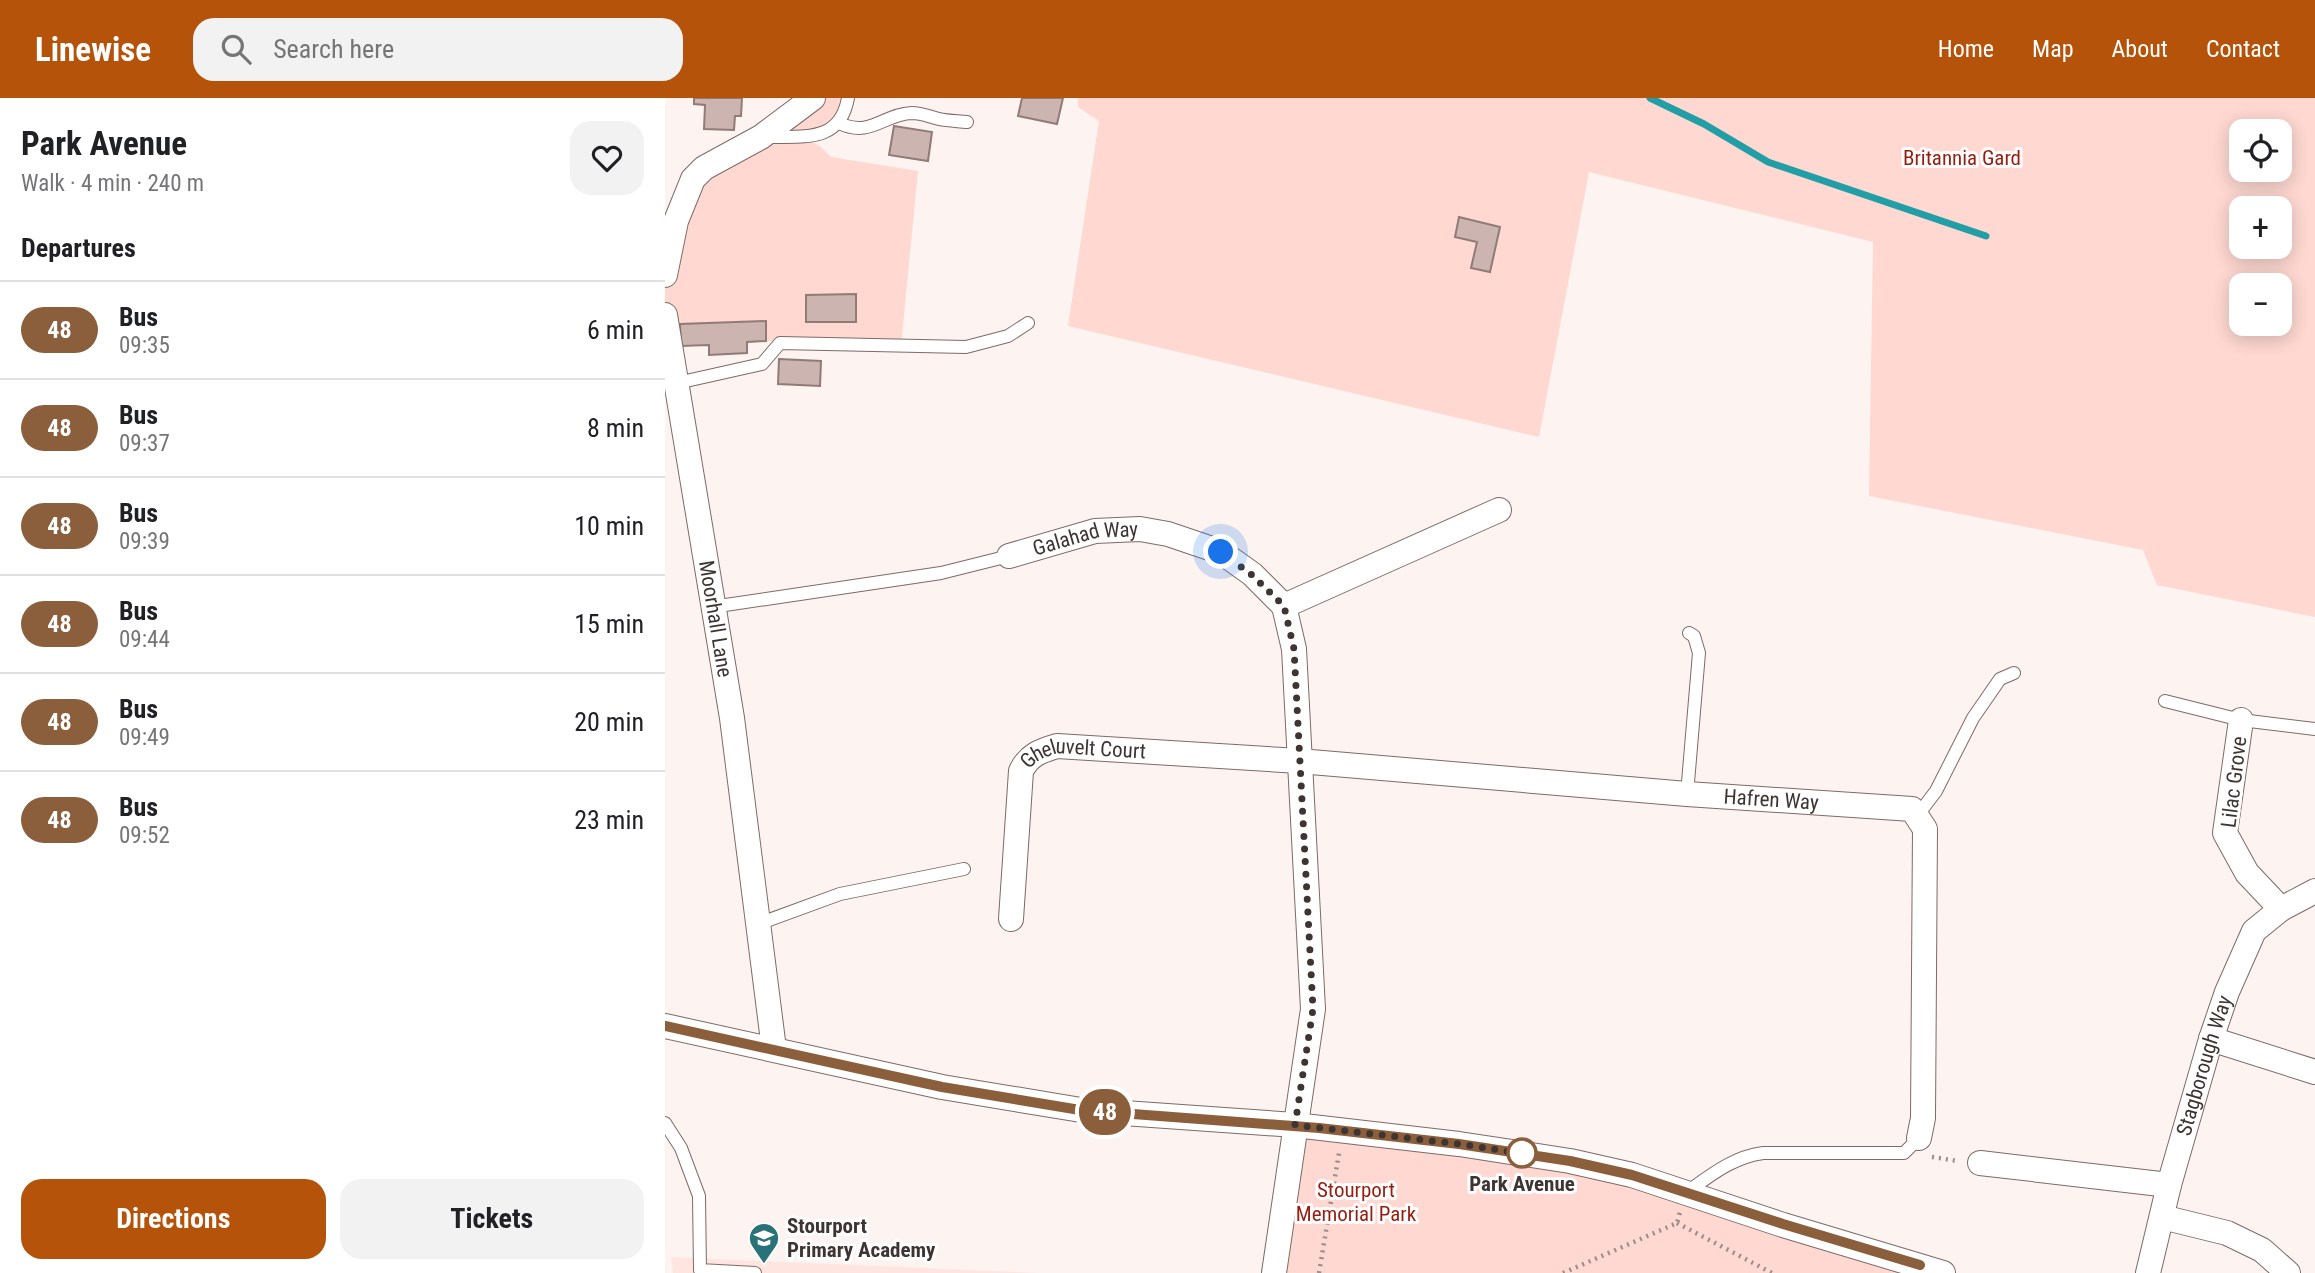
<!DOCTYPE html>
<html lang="en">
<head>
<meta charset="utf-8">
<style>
	:root { --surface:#fff; --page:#f2f2f2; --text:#202124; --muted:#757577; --line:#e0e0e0; --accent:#b45309 }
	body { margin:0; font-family:"Roboto Condensed",sans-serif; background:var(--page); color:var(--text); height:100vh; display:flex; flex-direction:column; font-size:26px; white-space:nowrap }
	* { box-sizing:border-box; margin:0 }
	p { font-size:23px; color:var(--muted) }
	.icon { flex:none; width:38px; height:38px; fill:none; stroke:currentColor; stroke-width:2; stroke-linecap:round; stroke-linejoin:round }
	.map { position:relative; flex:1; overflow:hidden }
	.side { display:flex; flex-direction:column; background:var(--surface); width:665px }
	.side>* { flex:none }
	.badge { padding:0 14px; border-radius:23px; font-size:24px; line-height:46px }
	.controls { position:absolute; left:1564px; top:21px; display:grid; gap:14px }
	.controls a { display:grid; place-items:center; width:63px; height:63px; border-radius:14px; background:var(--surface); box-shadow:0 4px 18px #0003; font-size:35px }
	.you { position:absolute; width:35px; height:35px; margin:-18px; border:5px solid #fff; border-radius:50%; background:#1a73e8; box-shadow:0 0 0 10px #1a73e833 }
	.map>.badge { position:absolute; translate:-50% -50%; box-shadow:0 0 0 4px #fff }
	h2 { padding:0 21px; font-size:26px; line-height:63px }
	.round { display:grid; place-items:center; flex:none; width:74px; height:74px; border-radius:21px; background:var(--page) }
	.head { display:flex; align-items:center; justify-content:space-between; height:119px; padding:0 21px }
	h1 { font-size:33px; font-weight:700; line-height:52px }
	.action { display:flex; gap:14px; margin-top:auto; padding:14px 21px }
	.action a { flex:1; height:80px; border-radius:21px; background:var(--accent); color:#fff; font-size:28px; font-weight:700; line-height:80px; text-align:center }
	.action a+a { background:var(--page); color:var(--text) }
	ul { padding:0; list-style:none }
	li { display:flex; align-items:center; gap:21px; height:98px; padding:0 21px; border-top:2px solid var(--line) }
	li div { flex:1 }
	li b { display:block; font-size:26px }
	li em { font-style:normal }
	li .badge { min-width:77px; font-weight:700; text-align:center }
	header { display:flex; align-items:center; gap:42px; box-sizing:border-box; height:98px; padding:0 35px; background:var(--accent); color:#fff }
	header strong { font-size:33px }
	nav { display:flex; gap:38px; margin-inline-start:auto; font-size:24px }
	.search { width:490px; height:63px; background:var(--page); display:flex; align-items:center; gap:18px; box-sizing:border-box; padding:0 24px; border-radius:21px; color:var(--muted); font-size:26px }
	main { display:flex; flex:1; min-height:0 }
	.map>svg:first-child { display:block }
	.built { fill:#ffe5e0 }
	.green { fill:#fed8d1; fill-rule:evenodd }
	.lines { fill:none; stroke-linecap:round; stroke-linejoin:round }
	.stream { stroke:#219ea6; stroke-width:7 }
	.building { fill:#ccb5b1; stroke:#907b77; stroke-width:2 }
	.service-casing { stroke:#7e6a66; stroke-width:14 }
	.minor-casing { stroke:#7e6a66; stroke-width:26 }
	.path { stroke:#988e8c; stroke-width:4.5; stroke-dasharray:2 5; stroke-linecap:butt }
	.service { stroke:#fff; stroke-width:12 }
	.minor { stroke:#fff; stroke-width:24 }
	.line-casing { stroke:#fff; stroke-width:16 }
	.line { stroke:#8b5e3c; stroke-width:10 }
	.walk { stroke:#3e3533; stroke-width:7; stroke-dasharray:0 12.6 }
	.stop-dot { fill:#fff; stroke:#8b5e3c; stroke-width:3.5 }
	.labels { text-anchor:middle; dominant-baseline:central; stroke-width:6; stroke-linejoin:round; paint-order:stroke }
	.park-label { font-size:21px; fill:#961d0f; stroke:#fff }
	.street-label { font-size:21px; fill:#3e3533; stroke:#fff }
	.stop-label { font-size:21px; font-weight:bold; fill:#3e3533; stroke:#fff }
	.poi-label { font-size:21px; font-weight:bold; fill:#3e3533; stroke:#fff; text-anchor:start }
</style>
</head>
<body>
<header>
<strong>Linewise</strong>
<div class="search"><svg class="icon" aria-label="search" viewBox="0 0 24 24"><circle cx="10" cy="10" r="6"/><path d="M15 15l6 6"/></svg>Search here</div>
<nav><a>Home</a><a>Map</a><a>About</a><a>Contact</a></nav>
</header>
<main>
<section class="side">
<div class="head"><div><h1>Park Avenue</h1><p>Walk · 4 min · 240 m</p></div><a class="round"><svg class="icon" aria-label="heart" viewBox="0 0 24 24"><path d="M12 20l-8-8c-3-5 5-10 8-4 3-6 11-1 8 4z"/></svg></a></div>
<h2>Departures</h2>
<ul>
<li><span class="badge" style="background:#8b5e3c;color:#fff">48</span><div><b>Bus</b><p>09:35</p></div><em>6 min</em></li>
<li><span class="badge" style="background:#8b5e3c;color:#fff">48</span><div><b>Bus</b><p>09:37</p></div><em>8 min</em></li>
<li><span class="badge" style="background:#8b5e3c;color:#fff">48</span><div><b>Bus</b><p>09:39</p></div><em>10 min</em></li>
<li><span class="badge" style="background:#8b5e3c;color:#fff">48</span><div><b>Bus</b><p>09:44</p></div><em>15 min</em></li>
<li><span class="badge" style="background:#8b5e3c;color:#fff">48</span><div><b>Bus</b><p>09:49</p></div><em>20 min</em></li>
<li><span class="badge" style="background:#8b5e3c;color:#fff">48</span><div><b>Bus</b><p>09:52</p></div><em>23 min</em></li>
</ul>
<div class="action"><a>Directions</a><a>Tickets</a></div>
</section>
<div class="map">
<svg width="1650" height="1175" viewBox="0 0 1650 1175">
	<rect width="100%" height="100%" fill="#fdf3f1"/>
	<path class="built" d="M6 1159 374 1175H8Z"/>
	<path class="green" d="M148 0H183L174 25 139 39 156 49 166 59 253 73 236 248 101 243V224L0 228V177L22 93Z
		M413 0H1650V519L1492 487 1478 452 1204 398 1208 144 924 74 874 339 403 228 434 23 413 9ZM1577 33H1615V72H1577ZM1577 110H1615V149H1577ZM1577 187H1615V226H1577Z
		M630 1027 905 1063 1278 1175H609Z"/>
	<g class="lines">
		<path class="stream" d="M985 0 1039 26 1103 64 1321 138"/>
	</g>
	<path class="building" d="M29 0H77L76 18H70L69 32 39 31 40 7 29 6Z
		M357 0H398L392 26 353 18Z
		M229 28 267 34 263 63 224 57Z
		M794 119 835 129 825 174 806 170 812 144 790 139Z
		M191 196V224H141V197Z
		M101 223V243L82 244V255L44 257V247L16 248 15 226Z
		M114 261 156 263 155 288 113 286Z"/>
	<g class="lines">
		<g class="service-casing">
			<path id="service" d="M174 25C206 40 218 16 247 15 257 15 265 19 274 21 283 23 293 23 302 24
				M103 39C139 38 175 45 183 0
				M12 285 97 266 115 245 301 249 343 238 363 225
				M47 509 276 475 344 458
				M1500 603 1576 622 1650 631
				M1022 696 1034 555 1029 538 1024 535
				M1252 718 1271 693 1308 620 1335 581 1349 575
				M93 826 175 796 299 771
				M0 1025 16 1050 34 1098 35 1172 90 1175
				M1022 1094C1046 1077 1068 1059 1098 1055H1239L1254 1040"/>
		</g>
		<g class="minor-casing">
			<g id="minor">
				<path d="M0 177 11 123 28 81 39 70 96 39 148 0"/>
				<path id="s1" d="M0 217 67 620 109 951"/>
				<path id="s2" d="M344 458 430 433 475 431 503 436 556 454 587 476 619 508 629 551 648 911 609 1175"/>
				<path d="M619 508 834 412"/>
				<path d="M1576 622 1560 735 1582 775 1616 811"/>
				<path id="s3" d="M346 821 356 673C364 657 375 653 392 648L634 663 1022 696 1247 711 1260 731 1258 1020 1254 1040"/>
				<path d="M0 928 277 989 416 1012 630 1027 794 1046 905 1063 967 1077 1118 1127 1278 1175"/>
				<path d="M1546 941 1650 974"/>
				<path d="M1315 1065 1504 1087"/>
				<path d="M1497 1119 1562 1135 1597 1152 1623 1175"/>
				<path id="s4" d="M1483 1175 1504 1087 1546 941 1562 894 1589 833 1616 811 1650 793"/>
			</g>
		</g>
		<path class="path" d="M1267 1059 1293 1063
			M1012 1125 1107 1175
			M654 1175 674 1055
			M898 1175 1012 1125 1015 1114"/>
		<use href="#service" class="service"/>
		<use href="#minor" class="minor"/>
	</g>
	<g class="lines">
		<g class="line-casing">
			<path id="line" d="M0 928 277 989 415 1012 654 1030 794 1046 905 1063 967 1077 1118 1126 1255 1167"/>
		</g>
		<use href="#line" class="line"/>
		<path class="walk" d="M556 454 587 477 619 508 629 551 648 911 630 1027 794 1046 861 1056 857 1055"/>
	</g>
	<defs>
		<g id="school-pin" transform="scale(1.575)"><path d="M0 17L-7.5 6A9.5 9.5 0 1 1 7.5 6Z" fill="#287278" stroke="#fff"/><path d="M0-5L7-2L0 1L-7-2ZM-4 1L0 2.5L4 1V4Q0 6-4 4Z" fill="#fff"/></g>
	</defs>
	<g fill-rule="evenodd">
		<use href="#school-pin" x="99" y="1140"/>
	</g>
	<circle class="stop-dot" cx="857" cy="1055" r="14"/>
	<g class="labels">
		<g class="park-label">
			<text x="1297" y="60">Britannia Gard</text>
			<text x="691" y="1092">Stourport<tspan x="691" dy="24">Memorial Park</tspan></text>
		</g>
		<g class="street-label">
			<text stroke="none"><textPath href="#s2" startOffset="79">Galahad Way</textPath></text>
			<text stroke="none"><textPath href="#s1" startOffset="308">Moorhall Lane</textPath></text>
			<text stroke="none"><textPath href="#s3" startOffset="219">Gheluvelt Court</textPath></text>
			<text transform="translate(1569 684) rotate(-83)">Lilac Grove</text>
			<text stroke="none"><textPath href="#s3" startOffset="910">Hafren Way</textPath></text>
			<text stroke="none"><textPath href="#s4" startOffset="215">Stagborough Way</textPath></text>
		</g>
		<g class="stop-label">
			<text x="857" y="1086">Park Avenue</text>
		</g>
		<g class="poi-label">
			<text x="122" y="1128">Stourport<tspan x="122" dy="24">Primary Academy</tspan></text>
		</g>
	</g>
</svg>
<div class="controls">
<a><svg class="icon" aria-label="locate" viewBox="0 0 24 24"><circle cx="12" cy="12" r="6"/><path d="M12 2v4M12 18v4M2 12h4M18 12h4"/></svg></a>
<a>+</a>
<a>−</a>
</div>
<div class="you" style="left:556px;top:454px"></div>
<b class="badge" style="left:440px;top:1014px;background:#8b5e3c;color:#fff">48</b>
</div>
</main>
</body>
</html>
